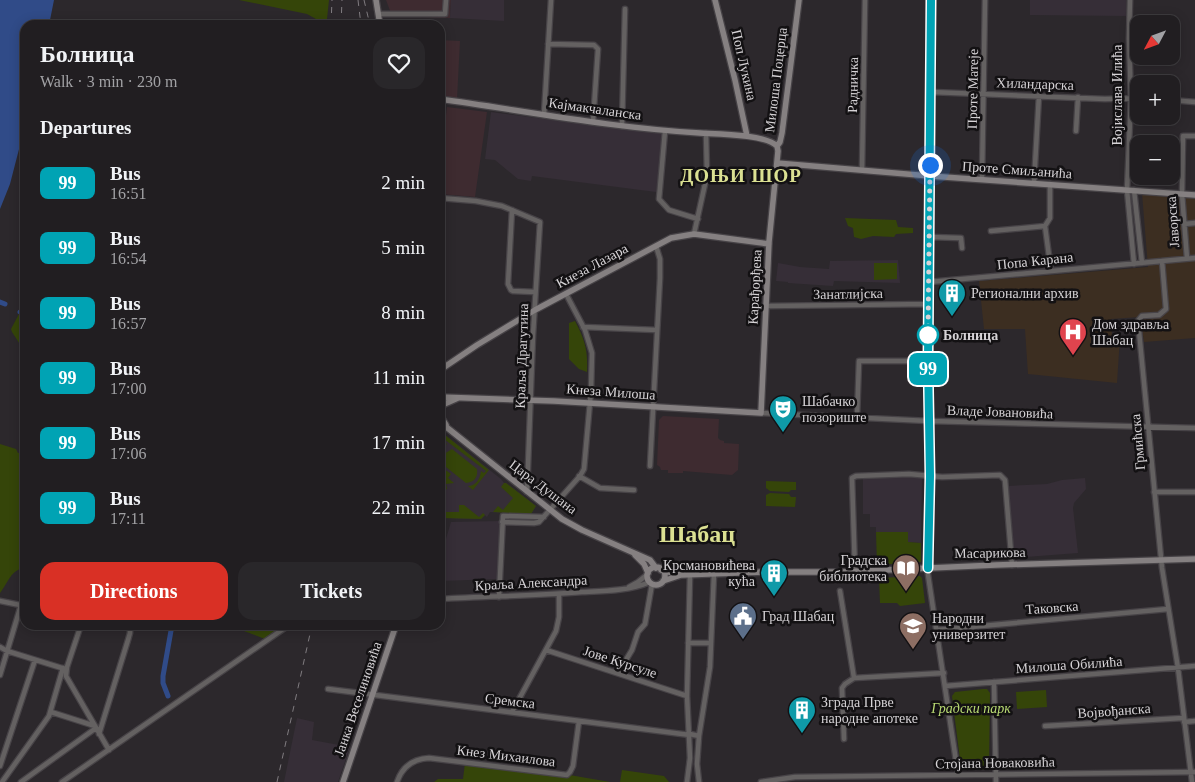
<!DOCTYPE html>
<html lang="en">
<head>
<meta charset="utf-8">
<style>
	:root { --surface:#211e21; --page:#29272a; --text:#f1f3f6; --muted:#a2a2a5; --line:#3e3c3f; --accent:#d93025 }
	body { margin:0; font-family:Georgia,serif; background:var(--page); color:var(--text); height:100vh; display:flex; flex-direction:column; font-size:19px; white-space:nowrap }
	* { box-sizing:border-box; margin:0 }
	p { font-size:16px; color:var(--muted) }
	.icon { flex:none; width:28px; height:28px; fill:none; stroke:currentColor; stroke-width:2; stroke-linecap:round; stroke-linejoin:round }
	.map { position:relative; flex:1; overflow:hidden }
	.sheet { position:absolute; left:20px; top:20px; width:425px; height:610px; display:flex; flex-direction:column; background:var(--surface); border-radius:15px; box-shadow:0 2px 12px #0003,0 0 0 1px var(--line) }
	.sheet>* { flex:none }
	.badge { padding:0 10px; border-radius:8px; font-size:18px; line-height:32px }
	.needle { width:32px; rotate:229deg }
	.fabs { position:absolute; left:1130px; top:15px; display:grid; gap:10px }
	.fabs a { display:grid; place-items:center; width:50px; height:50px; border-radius:10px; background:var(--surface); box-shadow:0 2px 12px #0003,0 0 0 1px var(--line); font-size:25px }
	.you { position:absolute; width:25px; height:25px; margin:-12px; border:4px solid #fff; border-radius:50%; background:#1a73e8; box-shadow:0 0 0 8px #1a73e833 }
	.map>.badge { position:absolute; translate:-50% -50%; box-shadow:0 0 0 2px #fff }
	h2 { padding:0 20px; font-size:19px; line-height:45px }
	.round { display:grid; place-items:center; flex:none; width:52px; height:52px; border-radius:15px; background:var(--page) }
	.overview { display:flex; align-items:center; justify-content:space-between; height:85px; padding:0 20px }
	h1 { font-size:24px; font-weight:700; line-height:38px }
	.action { display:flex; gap:10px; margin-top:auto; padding:10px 20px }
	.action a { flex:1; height:58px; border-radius:15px; background:var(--accent); color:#fff; font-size:20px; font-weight:700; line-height:58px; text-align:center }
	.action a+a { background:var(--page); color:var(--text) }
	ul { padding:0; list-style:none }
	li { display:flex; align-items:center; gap:15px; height:65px; padding:0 20px }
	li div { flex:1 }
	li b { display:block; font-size:19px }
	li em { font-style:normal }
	li .badge { min-width:55px; font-weight:700; text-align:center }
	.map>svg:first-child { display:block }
	.commercial { fill:#3e2b30 }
	.built { fill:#362e37 }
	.medical { fill:#3c2e21 }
	.green { fill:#354509 }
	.water { fill:#304b88 }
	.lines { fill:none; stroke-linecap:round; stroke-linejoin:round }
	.canal { stroke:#304b88; stroke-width:5 }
	.street-casing { stroke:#474347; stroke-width:7 }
	.secondary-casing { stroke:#474347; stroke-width:8 }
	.street { stroke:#646161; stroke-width:4.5 }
	.secondary { stroke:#858081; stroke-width:5.5 }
	.rail { stroke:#807c80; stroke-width:1; stroke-dasharray:6 6; stroke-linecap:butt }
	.line-casing { stroke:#fff; stroke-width:11 }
	.line { stroke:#00a3b4; stroke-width:8 }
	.walk { stroke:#d6d3d6; stroke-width:5; stroke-dasharray:0 9 }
	.stop-dot { fill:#fff; stroke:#00a3b4; stroke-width:2.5 }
	.labels { text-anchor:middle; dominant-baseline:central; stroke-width:5; stroke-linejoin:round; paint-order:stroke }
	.street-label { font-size:14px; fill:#d6d3d6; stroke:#131113 }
	.poi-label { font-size:14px; fill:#d6d3d6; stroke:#131113; text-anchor:start }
	.stop-label { font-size:14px; font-weight:bold; fill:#d6d3d6; stroke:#131113; text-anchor:start }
	.park-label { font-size:14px; font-style:italic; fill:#b8da73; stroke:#131113 }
	.district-label { font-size:19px; font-weight:bold; letter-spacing:1px; fill:#dbe092; stroke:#131113 }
	.town-label { font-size:24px; font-weight:bold; fill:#dbe092; stroke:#131113 }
</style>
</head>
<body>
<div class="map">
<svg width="1195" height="782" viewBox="0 0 1195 782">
	<rect width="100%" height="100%" fill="#2c282c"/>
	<path class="commercial" d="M386 0H451L450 18 392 16Z
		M440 40 460 41 457 99 440 96Z
		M447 107 487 112 475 197 440 194V163Z
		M663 416 719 419 718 438 720 440 724 441V443L739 444 738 470 732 475 683 471V473H668V470H661L660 467 657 465 659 420Z"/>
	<path class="built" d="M451 0H504V21L450 18Z
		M1030 0H1126V16L1030 15Z
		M491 112 664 134 656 192 532 176 531 181 518 179 495 160 485 159Z
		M898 260 900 283 834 281 833 286 788 283V282L776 281 778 263 800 267 829 269 830 261Z
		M440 431 501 479 504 483H506L536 506 531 514 490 512 487 517 485 515 481 519 440 518Z
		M922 476 921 543 908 542V532H876V527H870V514H863V477Z
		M1085 478 1086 489 1074 503 1073 508 1078 553 1014 558 1008 486 1047 484 1062 480Z
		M501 521 498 579 440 581V559L451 522Z
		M297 718 314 722 312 740 350 747 338 782H284Z"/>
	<path class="medical" d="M1142 193 1195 198V338L1144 342 1140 317 1111 319 1112 337H1120L1117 383 1028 374 1025 329H984L979 281 1148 267Z"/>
	<path class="green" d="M239 0H329L327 19H316L307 14Z
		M845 218 896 220 898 227 913 228V233L896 234 894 237 873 236 861 239 854 237 853 228 848 226Z
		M874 263H897V279L874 280Z
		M19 314 25 318V352L12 332 11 329Z
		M575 321C585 340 588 350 587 372L579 369 569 359V323Z
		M440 431 489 470 473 490 468 486C476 486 480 479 481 471L484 473 486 471 444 439 443 441 447 444 440 450Z
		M0 444 16 449 18 453H25V568C11 569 8 583 0 593Z
		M452 449 477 469C478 477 475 482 466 483L441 463V456Z
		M440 466 451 474 448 478 454 483 446 484 447 489 444 490 445 512H459V505H464L479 517 483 513 485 515 481 519 440 518Z
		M766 481 796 482V490H791L789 492 770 491 766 488Z
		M504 483H506L536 506 531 514 493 512 498 506 503 510 513 498 501 487Z
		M770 493 789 494 791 497H796L795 507 766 506V495Z
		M876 532H908V542L921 543V562L877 565Z
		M920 576 922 578 925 603 900 606 897 603H880L879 578Z
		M228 625H285L265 639Z
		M983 689H987L990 693 989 769 964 770 961 767 952 696 955 692Z
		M1046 690 1047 707 1017 709 1016 692Z
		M465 763 558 773 610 782H434L438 779H463Z
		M622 770 664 776 669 782H620Z"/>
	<path class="water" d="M0 0H54L49 25H25V126L10 184 0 209Z"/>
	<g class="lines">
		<path class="canal" d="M0 302 5 304
			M20 312 25 314
			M168 696 163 683V676L172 625"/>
		<g class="street-casing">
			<path id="street" d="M931 0 928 361 929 476 927 568 958 774
				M1130 0 1129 39 1131 98 1127 190 1134 264
				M379 14H445L446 0
				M548 44 594 45 598 49 593 122
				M931 92 1105 99 1139 98
				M1171 100 1195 102
				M544 115 551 0
				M622 126 625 9
				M665 131 659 199 669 210 698 219
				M1076 131 1078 97
				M862 170 865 0
				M982 179 985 0
				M1034 183 1039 95
				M1050 184V218L1045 226 1051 271
				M1134 190 1142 263
				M440 198 476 201 502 206 540 222 533 335 527 492
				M512 210 508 284 511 290 513 291 535 292
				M1184 224 1195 223
				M991 231 1045 226
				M694 234 707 175 706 133
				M930 237 961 238 962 248
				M1187 258 1182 194 1183 136H1195
				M929 282 1162 261
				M767 306 929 304
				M583 327 657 330
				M761 413 929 421 1195 428
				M857 417 859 361H928
				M650 466 660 278V259L656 246
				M579 476 600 488 634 490
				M1154 492H1195
				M502 522 534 523 539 522 580 476 584 469 591 391 592 353 585 330 566 294
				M855 571 852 478 856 476 909 474 942 477 1000 475 1005 480 1012 565
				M629 587 638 582 648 574
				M840 591 854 678 944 673
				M499 597 503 516 544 517
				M440 599C487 596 535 596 582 592 605 591 629 591 650 582
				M0 601 25 606
				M23 606 25 595
				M81 625 67 667 66 676 109 750
				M937 630 1168 609
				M688 643H711
				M0 647 7 651 65 669
				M546 650 687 696
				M618 673 632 650 638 632 645 624 652 584
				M0 675 21 605
				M994 682 996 782
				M945 686 1195 666
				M328 689 690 735
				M51 712 95 726
				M512 712 556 631 559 617V594
				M1184 722 1195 721
				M1045 726 1183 718
				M99 734 128 640 130 633V625
				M690 734 699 736 710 667 714 573
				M699 736 697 764 699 782
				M844 739 842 688 845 684 854 678
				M0 766 35 660
				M2 782 49 716 63 668
				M21 782 96 728
				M62 782 289 625
				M397 782C402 767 413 759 429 758L567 775 570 772 573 766 579 721
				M687 782 690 758 687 696 690 575
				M761 782 795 777 1195 772
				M1192 782 1178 668 1162 568 1138 321 1142 316 1159 315 1166 309 1162 261 1195 258"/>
		</g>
		<g class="secondary-casing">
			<path id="secondary" d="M376 0 380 25
				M715 0 735 80 747 136
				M440 99C526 111 612 128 700 133 717 134 765 134 777 146
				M777 163 930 176 1195 195
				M440 370 477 345 535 310 671 238 694 234 769 244
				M440 397 554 401 761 413 769 242 778 151 777 146 780 142 782 133 799 0
				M440 406 458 398
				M440 415 446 425
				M440 422 562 519 582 530 650 560 656 568
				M635 555 644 564 648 573
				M647 576a9 9 0 1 1 18 0a9 9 0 1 1-18 0Z
				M661 570 681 575 765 572H842L996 565 1195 559
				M663 581 681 575
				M343 782 396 625"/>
		</g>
		<use href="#street" class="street"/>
		<use href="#secondary" class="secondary"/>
		<path class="rail" d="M358 0 361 25
			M364 0 370 25
			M331 25 332 0
			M341 25 342 0
			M277 782 312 625"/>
	</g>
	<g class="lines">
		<g class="line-casing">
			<path id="line" d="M928 568 930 476 928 361 931 0"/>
		</g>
		<use href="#line" class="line"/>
		<path class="walk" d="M928 335 930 165"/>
	</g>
	<defs>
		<g id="building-pin" transform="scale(1.4375)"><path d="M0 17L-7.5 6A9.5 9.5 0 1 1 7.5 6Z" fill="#0f9aa8" stroke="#131113"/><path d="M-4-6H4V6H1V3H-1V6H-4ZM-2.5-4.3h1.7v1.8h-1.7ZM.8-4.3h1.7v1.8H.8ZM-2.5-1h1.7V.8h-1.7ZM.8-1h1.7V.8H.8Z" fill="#fff"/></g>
		<g id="hospital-pin" transform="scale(1.4375)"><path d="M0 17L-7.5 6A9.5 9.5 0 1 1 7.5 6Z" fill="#e0444e" stroke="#131113"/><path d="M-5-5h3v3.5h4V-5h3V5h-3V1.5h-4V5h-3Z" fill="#fff"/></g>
		<g id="theatre-pin" transform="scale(1.4375)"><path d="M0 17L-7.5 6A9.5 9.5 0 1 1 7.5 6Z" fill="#0f9aa8" stroke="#131113"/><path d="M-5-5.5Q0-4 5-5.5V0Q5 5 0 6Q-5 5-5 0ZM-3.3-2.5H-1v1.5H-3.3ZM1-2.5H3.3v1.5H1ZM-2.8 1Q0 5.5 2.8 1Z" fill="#fff"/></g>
		<g id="library-pin" transform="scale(1.4375)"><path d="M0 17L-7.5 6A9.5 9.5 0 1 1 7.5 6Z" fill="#8d6e63" stroke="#131113"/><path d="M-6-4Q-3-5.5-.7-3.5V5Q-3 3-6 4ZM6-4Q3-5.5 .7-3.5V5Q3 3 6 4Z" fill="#fff"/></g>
		<g id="civic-pin" transform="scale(1.4375)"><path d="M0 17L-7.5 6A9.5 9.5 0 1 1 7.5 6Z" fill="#5c6f8a" stroke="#131113"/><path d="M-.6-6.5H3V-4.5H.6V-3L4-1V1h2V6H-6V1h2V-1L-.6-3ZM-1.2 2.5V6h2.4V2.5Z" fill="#fff"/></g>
		<g id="university-pin" transform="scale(1.4375)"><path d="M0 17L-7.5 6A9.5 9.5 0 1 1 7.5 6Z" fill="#8d6e63" stroke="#131113"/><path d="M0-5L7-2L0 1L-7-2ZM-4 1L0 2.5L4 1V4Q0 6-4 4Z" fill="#fff"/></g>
	</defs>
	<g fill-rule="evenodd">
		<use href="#building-pin" x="952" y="293"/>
		<use href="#hospital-pin" x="1073" y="332"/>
		<use href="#theatre-pin" x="783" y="409"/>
		<use href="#library-pin" x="906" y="568"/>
		<use href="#building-pin" x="774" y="573"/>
		<use href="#civic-pin" x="743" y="616"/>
		<use href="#university-pin" x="913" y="626"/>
		<use href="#building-pin" x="802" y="710"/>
	</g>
	<circle class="stop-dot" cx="928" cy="335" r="10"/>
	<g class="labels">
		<g class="street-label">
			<text transform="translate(744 65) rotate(77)">Поп Лукина</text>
			<text transform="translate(776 80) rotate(-83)">Милоша Поцерца</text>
			<text transform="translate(1035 84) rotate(2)">Хиландарска</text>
			<text transform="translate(853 85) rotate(-89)">Радничка</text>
			<text transform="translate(973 89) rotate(-89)">Проте Матеје</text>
			<text transform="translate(1117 95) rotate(-90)">Војислава Илића</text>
			<text transform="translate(595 109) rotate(8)">Кајмакчаланска</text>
			<text transform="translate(1017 170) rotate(4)">Проте Смиљанића</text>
			<text transform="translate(1173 222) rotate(-94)">Јаворска</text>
			<text transform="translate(1035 261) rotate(-6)">Попа Карана</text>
			<text transform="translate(592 266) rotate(-28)">Кнеза Лазара</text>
			<text transform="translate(755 287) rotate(-87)">Карађорђева</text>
			<text transform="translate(848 294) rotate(-1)">Занатлијска</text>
			<text transform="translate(522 356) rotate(-88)">Краља Драгутина</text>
			<text transform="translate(611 392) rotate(4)">Кнеза Милоша</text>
			<text transform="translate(1000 412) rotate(2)">Владе Јовановића</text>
			<text transform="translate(1138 442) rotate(-95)">Грмићска</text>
			<text transform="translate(543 487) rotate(37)">Цара Душана</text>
			<text transform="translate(990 553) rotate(-1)">Масарикова</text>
			<text transform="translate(531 583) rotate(-3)">Краља Александра</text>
			<text transform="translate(1052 608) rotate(-4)">Таковска</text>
			<text transform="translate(620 662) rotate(18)">Јове Курсуле</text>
			<text transform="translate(1069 665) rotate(-4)">Милоша Обилића</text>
			<text transform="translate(358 699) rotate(-71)">Јанка Веселиновића</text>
			<text transform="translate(510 701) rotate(7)">Сремска</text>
			<text transform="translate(1114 711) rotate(-4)">Војвођанска</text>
			<text transform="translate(506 756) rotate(7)">Кнез Михаилова</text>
			<text transform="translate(995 763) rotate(-1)">Стојана Новаковића</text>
		</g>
		<g class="poi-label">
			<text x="971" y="293">Регионални архив</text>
			<text x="1092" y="324">Дом здравља<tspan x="1092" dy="16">Шабац</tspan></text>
			<text x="802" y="401">Шабачко<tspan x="802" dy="16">позориште</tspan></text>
			<text x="887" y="560" text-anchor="end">Градска<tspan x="887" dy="16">библиотека</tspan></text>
			<text x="755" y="565" text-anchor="end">Крсмановићева<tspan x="755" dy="16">кућа</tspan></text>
			<text x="762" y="616">Град Шабац</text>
			<text x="932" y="618">Народни<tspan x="932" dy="16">универзитет</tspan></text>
			<text x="821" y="702">Зграда Прве<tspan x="821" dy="16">народне апотеке</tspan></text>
		</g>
		<g class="stop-label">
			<text x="943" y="335">Болница</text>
		</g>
		<g class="park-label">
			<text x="971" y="708">Градски парк</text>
		</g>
		<g class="district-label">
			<text x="741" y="175">ДОЊИ ШОР</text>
		</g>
		<g class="town-label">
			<text x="697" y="534">Шабац</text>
		</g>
	</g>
</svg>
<div class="fabs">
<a><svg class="needle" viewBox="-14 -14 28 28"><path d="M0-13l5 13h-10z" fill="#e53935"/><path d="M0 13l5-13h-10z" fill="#a2a2a5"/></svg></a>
<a>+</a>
<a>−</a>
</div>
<div class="you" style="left:930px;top:165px"></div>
<b class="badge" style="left:928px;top:369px;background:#00a3b4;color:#fff">99</b>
<section class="sheet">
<div class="overview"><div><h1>Болница</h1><p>Walk · 3 min · 230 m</p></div><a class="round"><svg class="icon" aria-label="heart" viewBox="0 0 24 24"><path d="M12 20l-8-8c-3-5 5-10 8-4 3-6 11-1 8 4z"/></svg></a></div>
<h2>Departures</h2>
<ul>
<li><span class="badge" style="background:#00a3b4;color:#fff">99</span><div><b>Bus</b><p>16:51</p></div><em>2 min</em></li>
<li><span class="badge" style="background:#00a3b4;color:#fff">99</span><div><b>Bus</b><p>16:54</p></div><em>5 min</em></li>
<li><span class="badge" style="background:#00a3b4;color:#fff">99</span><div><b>Bus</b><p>16:57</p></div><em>8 min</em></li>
<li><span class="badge" style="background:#00a3b4;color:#fff">99</span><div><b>Bus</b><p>17:00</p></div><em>11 min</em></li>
<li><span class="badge" style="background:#00a3b4;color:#fff">99</span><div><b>Bus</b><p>17:06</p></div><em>17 min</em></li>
<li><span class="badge" style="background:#00a3b4;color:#fff">99</span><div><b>Bus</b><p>17:11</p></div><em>22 min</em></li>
</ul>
<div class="action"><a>Directions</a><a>Tickets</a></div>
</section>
</div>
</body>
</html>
